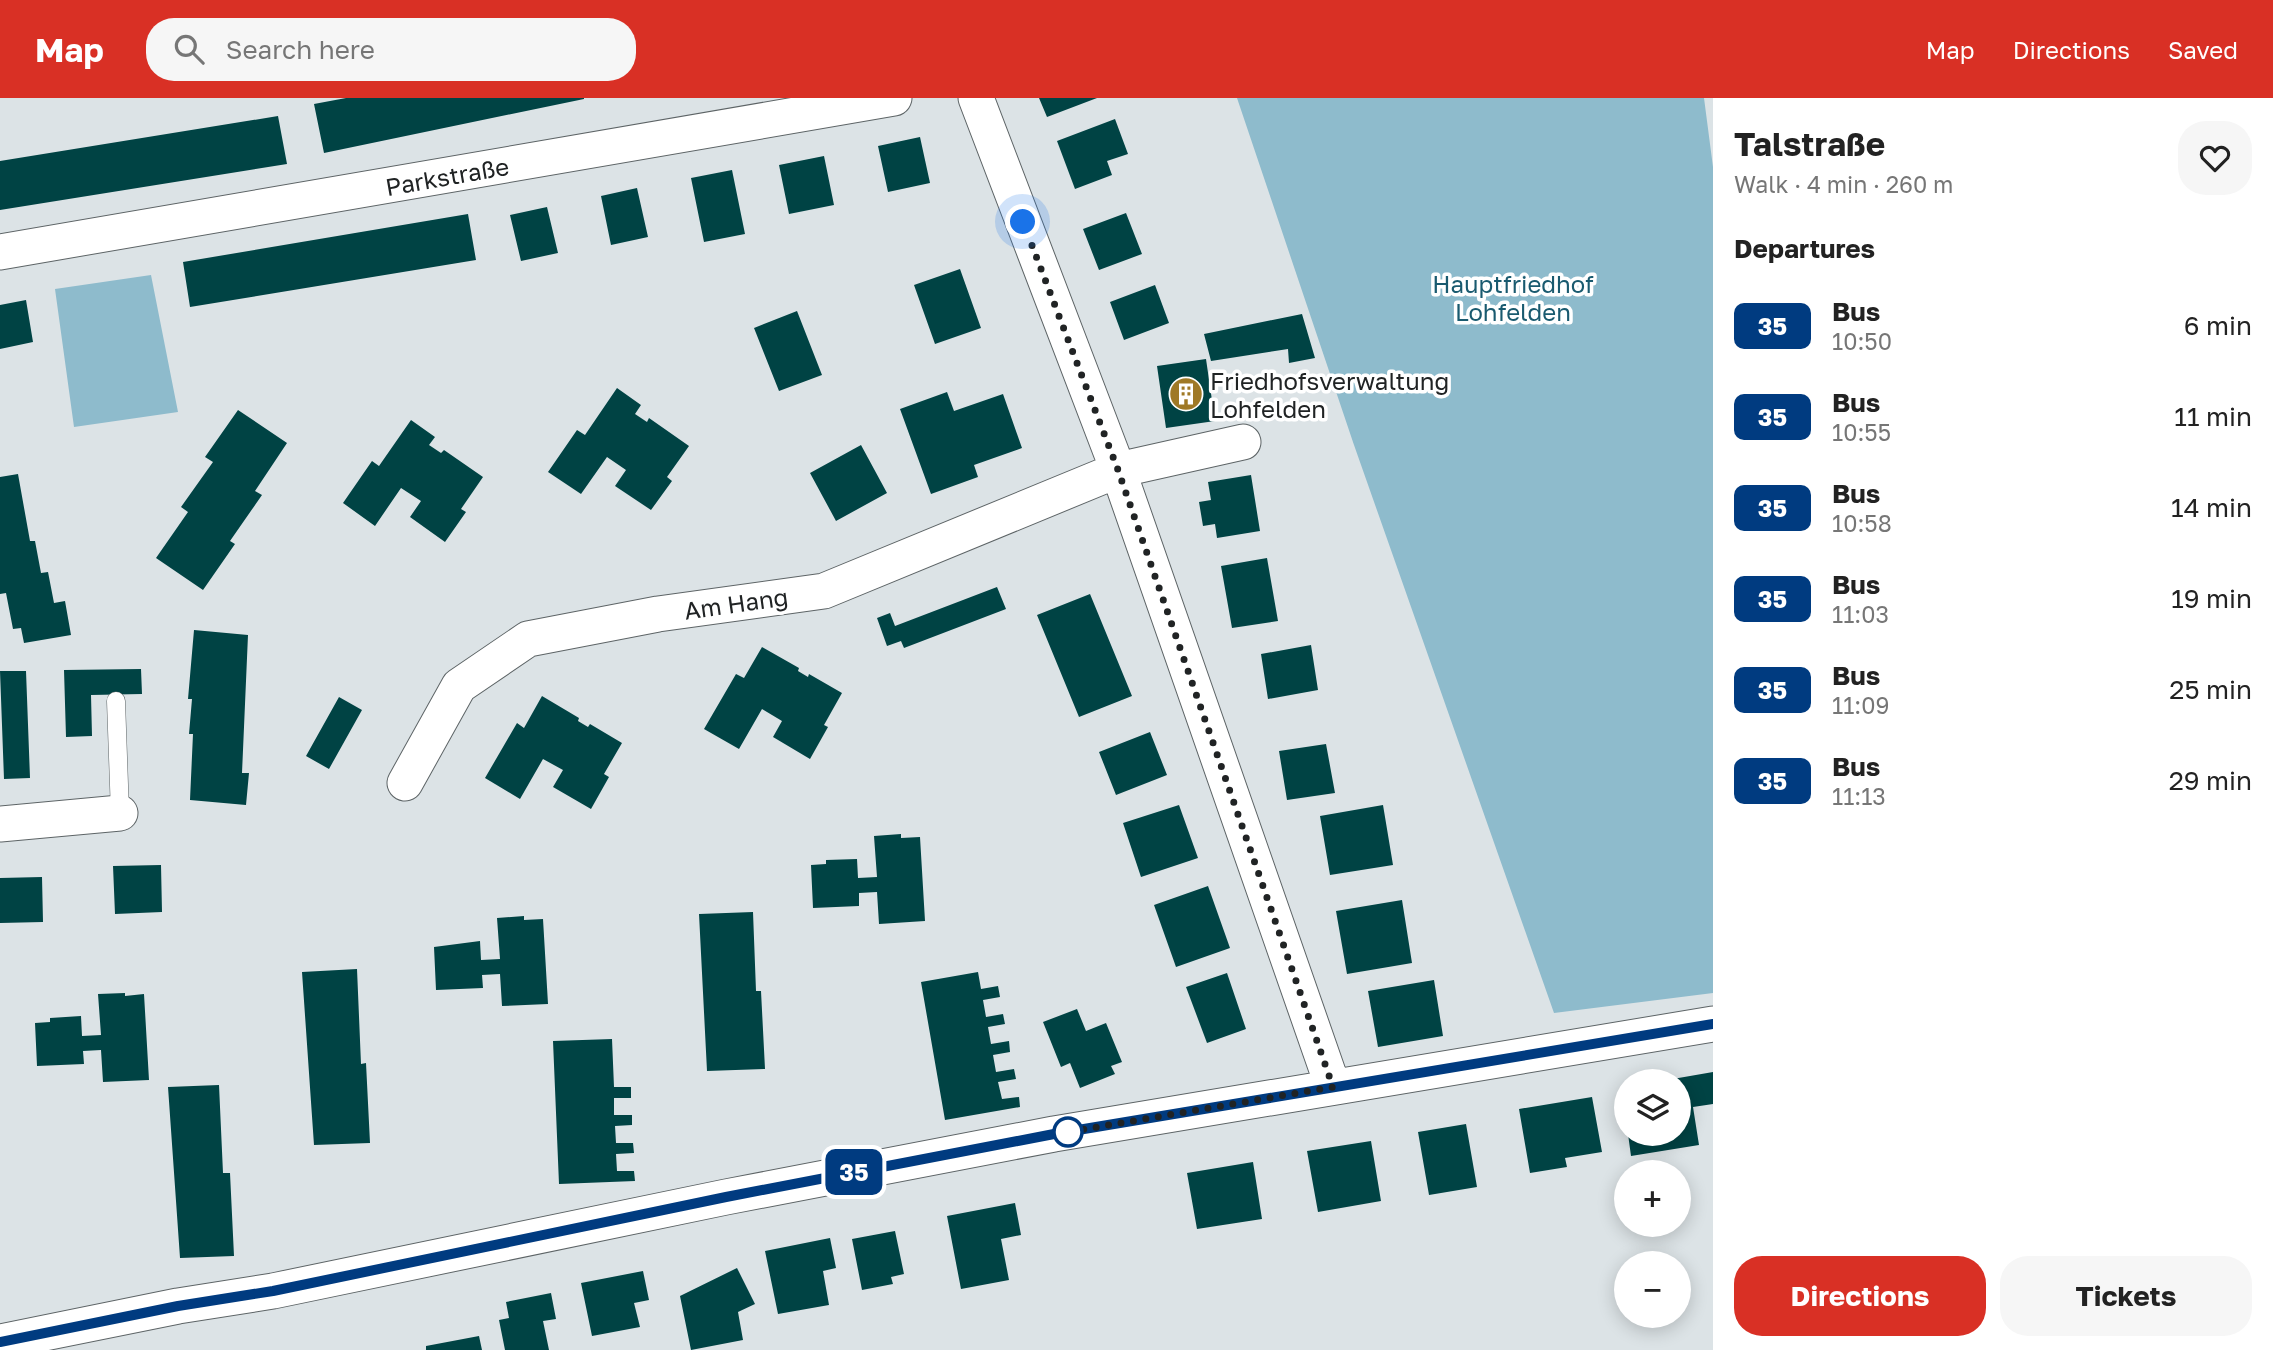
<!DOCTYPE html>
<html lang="en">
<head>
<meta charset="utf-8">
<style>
	:root { --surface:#fff; --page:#f6f6f6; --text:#222; --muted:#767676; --accent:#d93025 }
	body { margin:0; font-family:"Golos Text",sans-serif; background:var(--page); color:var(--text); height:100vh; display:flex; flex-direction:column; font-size:26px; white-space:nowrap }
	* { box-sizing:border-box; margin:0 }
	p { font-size:23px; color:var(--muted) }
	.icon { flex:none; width:38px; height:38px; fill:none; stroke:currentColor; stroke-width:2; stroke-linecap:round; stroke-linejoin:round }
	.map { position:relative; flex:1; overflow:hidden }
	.sheet { display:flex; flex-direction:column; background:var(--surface); width:560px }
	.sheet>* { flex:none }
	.badge { padding:0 14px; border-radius:10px; font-size:24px; line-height:46px }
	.tools { position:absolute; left:1614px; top:971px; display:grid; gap:14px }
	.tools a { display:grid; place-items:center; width:77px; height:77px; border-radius:50%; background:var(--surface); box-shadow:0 4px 18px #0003; font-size:35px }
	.you { position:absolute; width:35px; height:35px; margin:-18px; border:5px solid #fff; border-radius:50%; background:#1a73e8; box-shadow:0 0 0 10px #1a73e833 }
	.map>.badge { position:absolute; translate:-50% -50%; box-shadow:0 0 0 4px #fff }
	h2 { padding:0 21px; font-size:26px; line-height:63px }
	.round { display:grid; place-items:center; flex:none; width:74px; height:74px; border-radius:28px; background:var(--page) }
	.headline { display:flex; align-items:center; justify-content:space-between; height:119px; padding:0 21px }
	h1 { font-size:33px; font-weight:700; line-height:52px }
	.primary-button { display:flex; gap:14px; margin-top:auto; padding:14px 21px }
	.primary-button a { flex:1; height:80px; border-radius:28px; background:var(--accent); color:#fff; font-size:28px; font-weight:700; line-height:80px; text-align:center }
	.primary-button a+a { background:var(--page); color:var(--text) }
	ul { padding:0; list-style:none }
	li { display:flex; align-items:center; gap:21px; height:91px; padding:0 21px }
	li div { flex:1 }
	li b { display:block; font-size:26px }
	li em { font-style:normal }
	li .badge { min-width:77px; font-weight:700; text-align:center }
	header { display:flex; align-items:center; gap:42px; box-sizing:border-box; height:98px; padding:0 35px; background:var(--accent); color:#fff }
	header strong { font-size:33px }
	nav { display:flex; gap:38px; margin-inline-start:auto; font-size:24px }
	.search { width:490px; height:63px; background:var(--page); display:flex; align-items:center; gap:18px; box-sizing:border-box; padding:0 24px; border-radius:28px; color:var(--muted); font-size:26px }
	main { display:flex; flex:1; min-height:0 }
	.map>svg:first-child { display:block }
	.green { fill:#8ebbcc }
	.building { fill:#004344 }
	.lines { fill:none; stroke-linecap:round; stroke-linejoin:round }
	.lane-casing { stroke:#5d6466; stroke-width:19 }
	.street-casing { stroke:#5d6466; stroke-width:37 }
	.lane { stroke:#fff; stroke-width:18 }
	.street { stroke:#fff; stroke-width:35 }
	.line-casing { stroke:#fff; stroke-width:16 }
	.line { stroke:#003b80; stroke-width:10 }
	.walk { stroke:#202324; stroke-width:7; stroke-dasharray:0 12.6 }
	.stop-dot { fill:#fff; stroke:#003b80; stroke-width:3.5 }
	.labels { text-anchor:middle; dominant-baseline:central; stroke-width:7; stroke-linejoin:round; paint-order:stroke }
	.street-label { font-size:24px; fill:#202324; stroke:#fff }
	.park-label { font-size:24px; fill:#195a6f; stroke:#fff }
	.poi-label { font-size:24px; fill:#202324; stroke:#fff; text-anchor:start }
</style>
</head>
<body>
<header>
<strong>Map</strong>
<div class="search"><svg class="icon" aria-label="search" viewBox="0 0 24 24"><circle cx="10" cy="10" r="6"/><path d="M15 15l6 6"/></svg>Search here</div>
<nav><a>Map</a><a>Directions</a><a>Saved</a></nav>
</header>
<main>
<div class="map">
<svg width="1713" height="1252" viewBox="0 0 1713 1252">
	<rect width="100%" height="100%" fill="#dce3e6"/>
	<path class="green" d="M1237 0H1704L1713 69V895L1554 915 1354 347Z
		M151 177 178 314 74 329 55 191Z"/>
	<path class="building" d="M346 0H584V1L324 55 314 6Z
		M1039 0H1097L1047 19Z
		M278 18 287 66 0 112V63Z
		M1115 21 1128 56 1107 63 1112 77 1075 91 1057 43Z
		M920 39 930 85 888 94 878 48Z
		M824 58 834 107 789 116 779 67Z
		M732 72 745 136 704 144 691 80Z
		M637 90 648 139 611 147 601 98Z
		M547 109 558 155 521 163 510 117Z
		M1126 115 1142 156 1099 172 1083 131Z
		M468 116 476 162 190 209 183 164Z
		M960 171 981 230 935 246 914 187Z
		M1155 187 1169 225 1124 242 1110 204Z
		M26 202 33 244 0 251V207Z
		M797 213 822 277 779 293 754 230Z
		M1302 216 1315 260 1289 265 1288 251 1211 263 1204 236Z
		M1206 261 1215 323 1166 330 1157 268Z
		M617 290 641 307 635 316 647 324 649 320 689 348 667 379 672 383 651 412 615 388 626 372 607 359 581 396 548 374 577 332 585 337Z
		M947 294 954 313 1003 296 1022 350 974 367 978 379 931 396 900 311Z
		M238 312 287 345 255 393 262 397 230 443 235 446 203 492 156 460 188 414 181 409 213 364 205 359Z
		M411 322 435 339 429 347 441 355 444 352 483 379 461 411 466 414 445 444 410 419 421 403 401 390 375 428 343 405 372 363 379 368Z
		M861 347 887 395 836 423 810 375Z
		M18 376 30 443H35L41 475 48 474 54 505 65 503 71 537 24 545 21 530 13 531 6 495 0 496V379Z
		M1251 377 1260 433 1217 440 1215 426 1203 428 1199 404 1211 402 1208 384Z
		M1267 460 1278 523 1232 530 1221 468Z
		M997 489 1006 511 904 550 901 543 887 548 877 520 890 515 895 528Z
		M1090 496 1132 598 1079 619 1037 517Z
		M194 532 248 537 242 675H249L246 707 190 702 193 636H189L192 601H188Z
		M1311 547 1318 592 1268 601 1261 556Z
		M762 549 799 570 798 573 808 579 809 576 842 595 824 627 828 629 810 661 773 639 782 623 762 611 739 651 704 631 736 576 744 580Z
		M141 571 142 596 91 597 92 638 66 639 64 572Z
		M0 573H26L30 680 4 681Z
		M542 598 579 620 578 623 588 629 590 626 622 645 604 676 609 679 591 711 553 689 563 672 543 661 520 701 485 680 517 625 524 630Z
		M339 599 362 612 329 671 306 658Z
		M1150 634 1167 677 1116 697 1099 654Z
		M1326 646 1335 695 1287 702 1279 653Z
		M1179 707 1198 760 1141 779 1123 725Z
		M1383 707 1393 767 1330 777 1320 718Z
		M901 736V740L920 739 925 823 879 826 877 794 859 795V808L813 810 811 767 826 766V762L857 761 858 780 877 779 874 738Z
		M161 767 162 814 115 816 113 768Z
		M42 779 43 824 0 825V780Z
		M1208 788 1230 850 1176 869 1154 807Z
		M1402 802 1412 865 1347 876 1336 813Z
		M753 814 756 893H761L765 971 707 973 699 816Z
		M524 818V822L543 821 548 906 502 908 500 876 482 877 483 890 436 892 434 849 480 843 481 862 500 861 497 820Z
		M357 871 361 966 366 965 370 1045 314 1047 302 874Z
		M978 874 981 891 998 888 1000 899 983 902 986 919 1003 916 1005 926 988 929 991 946 1009 943 1010 954 993 957 996 974 1014 971 1016 981 998 984 1002 1001 1019 999 1020 1009 945 1022 921 884Z
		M1227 875 1246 931 1207 945 1186 889Z
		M1434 882 1443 938 1378 949 1368 893Z
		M125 895V898L144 896 149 982 103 984 101 952 83 953 84 966 37 968 35 925 50 924V920L81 918 82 938 101 937 98 896Z
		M1077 911 1086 933 1106 925 1122 964 1111 968 1115 976 1080 990 1070 965 1061 969 1043 924Z
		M612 941 614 989H631V1000H614V1017H632V1027L615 1028 616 1045H633L634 1055 616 1056 617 1073H634L635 1083 559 1086 553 943Z
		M1713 974V1006L1693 1009 1699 1047 1631 1058 1628 1036H1678V984L1667 982Z
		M219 987 223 1075H230L234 1158 180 1160 168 989Z
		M1626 989V1017H1624L1620 990Z
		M1592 999 1602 1054 1565 1060 1567 1069 1530 1075 1519 1011Z
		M1466 1026 1477 1089 1429 1097 1418 1034Z
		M1371 1043 1381 1103 1318 1114 1307 1053Z
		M1253 1064 1262 1121 1197 1131 1187 1075Z
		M1015 1105 1021 1137 1001 1141 1009 1182 961 1191 947 1118Z
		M895 1133 904 1176 891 1179 893 1186 862 1192 852 1141Z
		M830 1140 836 1170 823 1173 829 1207 778 1216 765 1153Z
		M737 1170 755 1206 738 1214 743 1242 691 1252 680 1198Z
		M643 1173 649 1202 634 1205 640 1229 592 1238 581 1185Z
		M551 1195 556 1221 543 1223 549 1252H505L499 1222 509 1220 506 1204Z
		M479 1238 482 1252H426V1248Z"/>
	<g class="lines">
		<g class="lane-casing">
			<path id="lane" d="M116 603 120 715"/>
		</g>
		<g class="street-casing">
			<path id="street" d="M976 0 1118 372 1333 989
				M0 154 894 0
				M405 685 459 588 528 541 658 516 824 493 1118 372 1243 344
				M0 726 120 715
				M0 1244 178 1208 273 1193 726 1099 1054 1036 1713 926"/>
		</g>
		<use href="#lane" class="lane"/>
		<use href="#street" class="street"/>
	</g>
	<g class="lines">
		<g class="line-casing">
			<path id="line" d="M0 1244 178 1208 273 1193 726 1099 1054 1036 1713 926"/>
		</g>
		<use href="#line" class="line"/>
		<path class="walk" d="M1023 124 1118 372 1333 989 1068 1034"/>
	</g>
	<defs>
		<g id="building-disc" transform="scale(1.75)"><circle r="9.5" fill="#9f7926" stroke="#fff"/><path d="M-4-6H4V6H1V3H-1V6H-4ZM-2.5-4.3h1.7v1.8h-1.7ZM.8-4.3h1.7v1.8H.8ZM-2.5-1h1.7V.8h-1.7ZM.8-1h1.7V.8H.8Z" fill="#fff"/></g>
	</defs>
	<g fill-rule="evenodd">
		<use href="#building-disc" x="1186" y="296"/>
	</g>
	<circle class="stop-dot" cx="1068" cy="1034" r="14"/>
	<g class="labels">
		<g class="street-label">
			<text transform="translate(447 78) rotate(-10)">Parkstraße</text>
			<text transform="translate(736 505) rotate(-8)">Am Hang</text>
		</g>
		<g class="park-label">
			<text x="1513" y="185">Hauptfriedhof<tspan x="1513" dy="28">Lohfelden</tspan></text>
		</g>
		<g class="poi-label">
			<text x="1210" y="282">Friedhofsverwaltung<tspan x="1210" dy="28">Lohfelden</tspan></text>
		</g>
	</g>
</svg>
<div class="tools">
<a><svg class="icon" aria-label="layers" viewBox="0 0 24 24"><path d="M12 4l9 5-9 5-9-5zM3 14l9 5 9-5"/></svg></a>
<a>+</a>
<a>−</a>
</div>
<div class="you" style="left:1023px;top:124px"></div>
<b class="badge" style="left:854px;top:1074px;background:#003b80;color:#fff">35</b>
</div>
<section class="sheet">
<div class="headline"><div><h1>Talstraße</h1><p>Walk · 4 min · 260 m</p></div><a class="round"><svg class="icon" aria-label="heart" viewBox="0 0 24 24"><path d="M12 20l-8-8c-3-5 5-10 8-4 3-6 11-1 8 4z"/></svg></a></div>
<h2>Departures</h2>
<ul>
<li><span class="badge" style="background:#003b80;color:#fff">35</span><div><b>Bus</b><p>10:50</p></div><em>6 min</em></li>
<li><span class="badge" style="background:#003b80;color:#fff">35</span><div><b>Bus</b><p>10:55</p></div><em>11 min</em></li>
<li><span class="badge" style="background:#003b80;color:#fff">35</span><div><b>Bus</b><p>10:58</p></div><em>14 min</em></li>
<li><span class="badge" style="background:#003b80;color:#fff">35</span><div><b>Bus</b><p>11:03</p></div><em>19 min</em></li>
<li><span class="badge" style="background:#003b80;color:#fff">35</span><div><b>Bus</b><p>11:09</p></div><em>25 min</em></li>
<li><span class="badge" style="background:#003b80;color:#fff">35</span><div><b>Bus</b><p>11:13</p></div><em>29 min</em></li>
</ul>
<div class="primary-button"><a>Directions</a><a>Tickets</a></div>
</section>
</main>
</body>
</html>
